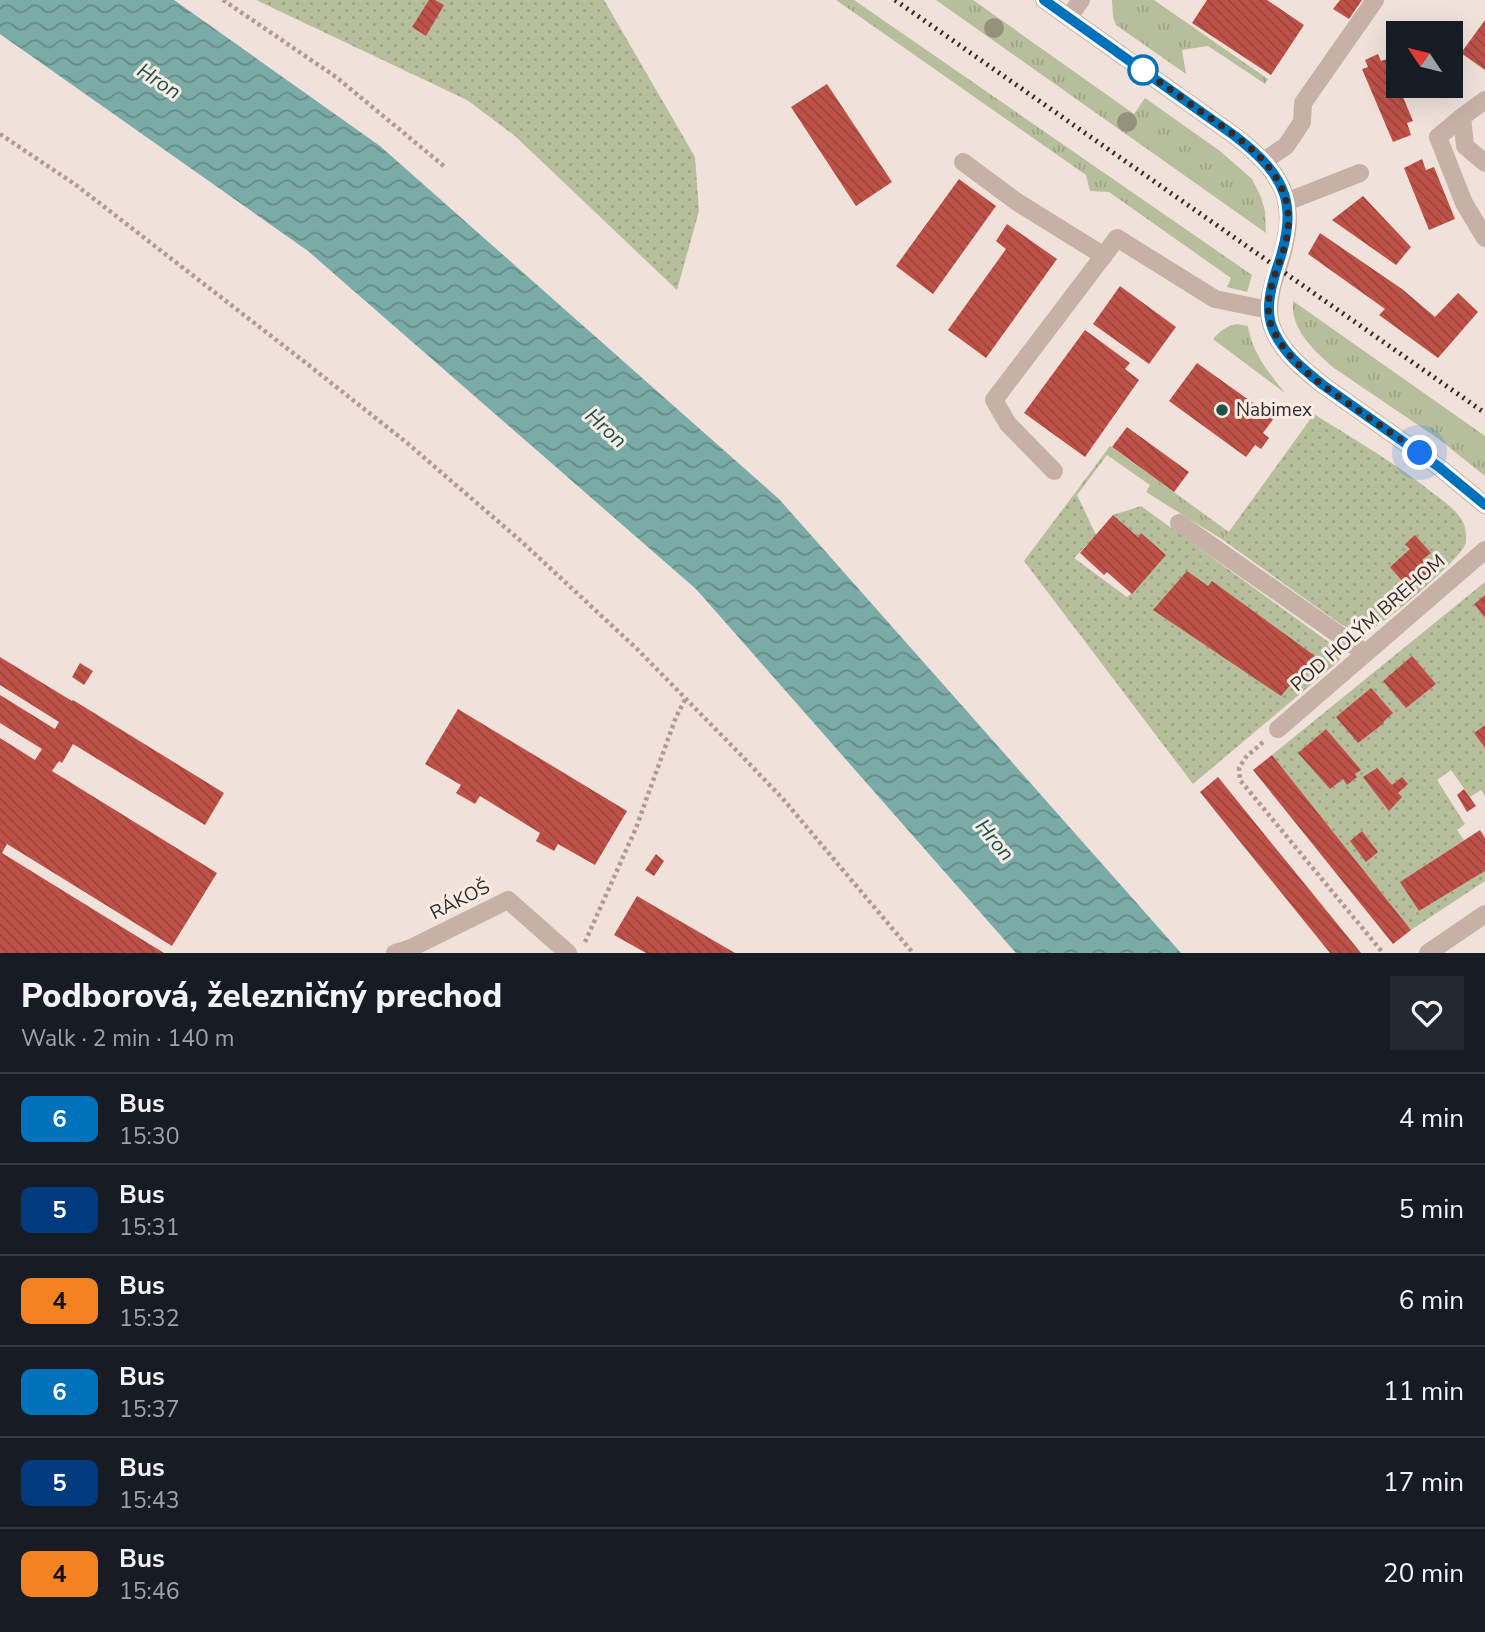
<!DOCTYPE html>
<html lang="en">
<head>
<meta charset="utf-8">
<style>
	:root { --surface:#171b24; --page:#242831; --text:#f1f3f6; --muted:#9ea1a6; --line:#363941 }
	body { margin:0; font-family:"Nunito Sans",sans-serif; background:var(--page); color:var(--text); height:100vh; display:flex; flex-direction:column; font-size:26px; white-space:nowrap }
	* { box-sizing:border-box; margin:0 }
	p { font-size:23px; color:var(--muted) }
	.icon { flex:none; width:38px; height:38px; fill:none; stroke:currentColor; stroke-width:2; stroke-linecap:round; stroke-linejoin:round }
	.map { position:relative; height:953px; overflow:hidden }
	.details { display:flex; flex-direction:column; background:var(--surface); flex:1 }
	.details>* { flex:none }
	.badge { padding:0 14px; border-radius:10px; font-size:24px; line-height:46px }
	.needle { width:46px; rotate:305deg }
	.fabs { position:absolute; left:1386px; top:21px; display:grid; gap:14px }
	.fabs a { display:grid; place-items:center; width:77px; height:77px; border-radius:0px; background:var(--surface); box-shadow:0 7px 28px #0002; font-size:35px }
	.you { position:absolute; width:35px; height:35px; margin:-18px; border:5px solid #fff; border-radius:50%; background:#1a73e8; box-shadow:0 0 0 10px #1a73e833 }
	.map>.badge { position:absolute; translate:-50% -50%; box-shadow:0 0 0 4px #fff }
	.round { display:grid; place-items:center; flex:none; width:74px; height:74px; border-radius:0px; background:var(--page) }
	.summary { display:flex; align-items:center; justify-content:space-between; height:119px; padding:0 21px }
	h1 { font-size:33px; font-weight:800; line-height:52px }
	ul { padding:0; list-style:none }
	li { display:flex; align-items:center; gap:21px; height:91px; padding:0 21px; border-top:2px solid var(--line) }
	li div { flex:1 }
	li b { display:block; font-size:26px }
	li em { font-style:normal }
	li .badge { min-width:77px; font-weight:700; text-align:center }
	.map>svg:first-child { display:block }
	.grass { fill:url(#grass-tufts) }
	.garden { fill:url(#garden-dots) }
	.water { fill:url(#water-waves) }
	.building { fill:url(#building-back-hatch) }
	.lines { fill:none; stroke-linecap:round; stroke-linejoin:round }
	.path { stroke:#b39a91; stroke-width:4.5; stroke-dasharray:3.5 3.5; stroke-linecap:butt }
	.minor { stroke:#c7b0a6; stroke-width:18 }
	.rail { stroke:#342927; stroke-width:5; stroke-dasharray:2 5; stroke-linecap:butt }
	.tree { fill:#94927a }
	.line-casing { stroke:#fff; stroke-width:16 }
	.line { stroke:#0072bc; stroke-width:10 }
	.walk { stroke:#342927; stroke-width:7; stroke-dasharray:0 12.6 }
	.stop-dot { fill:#fff; stroke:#0072bc; stroke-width:3.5 }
	.poi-dot { fill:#1f534e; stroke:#f8ede5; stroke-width:2.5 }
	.labels { text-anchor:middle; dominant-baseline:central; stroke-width:6; stroke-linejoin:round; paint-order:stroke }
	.poi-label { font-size:19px; fill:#342927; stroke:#f8ede5; text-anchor:start }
	.street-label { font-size:19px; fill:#342927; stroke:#f8ede5 }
	.water-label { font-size:21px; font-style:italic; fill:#1f534e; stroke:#f8ede5 }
</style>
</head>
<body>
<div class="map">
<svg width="1485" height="953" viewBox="0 0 1485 953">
	<defs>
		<pattern id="grass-tufts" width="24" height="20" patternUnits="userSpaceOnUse" patternTransform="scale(1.75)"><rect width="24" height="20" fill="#b7be9b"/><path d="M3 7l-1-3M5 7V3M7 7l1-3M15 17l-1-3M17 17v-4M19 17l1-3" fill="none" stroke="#9ea386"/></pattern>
		<pattern id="garden-dots" width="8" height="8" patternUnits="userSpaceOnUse" patternTransform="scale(1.75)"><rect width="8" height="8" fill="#b7be9b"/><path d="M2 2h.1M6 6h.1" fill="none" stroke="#9ea386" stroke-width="1.8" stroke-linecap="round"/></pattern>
		<pattern id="water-waves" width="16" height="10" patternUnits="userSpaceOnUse" patternTransform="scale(1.75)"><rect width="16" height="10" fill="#7aaba6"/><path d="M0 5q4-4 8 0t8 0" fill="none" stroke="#658b87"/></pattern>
		<pattern id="building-back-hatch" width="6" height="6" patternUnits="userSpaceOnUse" patternTransform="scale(1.75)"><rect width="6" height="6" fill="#bf5248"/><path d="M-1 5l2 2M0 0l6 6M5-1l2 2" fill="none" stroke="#9c443c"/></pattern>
	</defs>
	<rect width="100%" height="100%" fill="#f0e2da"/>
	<path class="grass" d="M836 0H854L1252 275 1247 292 1227 287 1231 278 1109 192 1090 191 1086 175Z
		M936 0H973L1134 114 1145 98 1220 151 1252 179 1261 197 1265 211 1266 233Z
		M1112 0H1154L1268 79 1265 84 1208 46 1182 50 1186 74 1116 25 1113 17Z
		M1293 301 1485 436V476L1440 440 1334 368C1314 351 1290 329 1293 301Z
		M1237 324 1248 326C1252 353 1269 373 1285 393L1213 339C1221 330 1227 326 1237 324Z
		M1110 446 1229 532 1223 540 1146 492 1150 485 1107 455 1077 495 1075 493Z"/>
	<path class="garden" d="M256 0H604L695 157 699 211 677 290 515 136 467 100Z
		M1314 414C1355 440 1397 464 1434 494 1445 502 1459 512 1464 524 1466 530 1467 539 1465 545 1460 559 1383 626 1369 630 1358 633 1349 629 1339 623L1223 540Z
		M1075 493 1077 495 1096 535 1074 558 1127 597 1132 593 1141 533 1138 537 1113 515 1141 506 1341 651V657L1339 661 1193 784 1024 561Z
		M1485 582V595L1474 604 1485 618V725L1474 733 1485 748V796L1481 790 1470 797 1451 770 1437 780 1465 824 1457 830 1464 840 1401 882 1419 911 1485 871V881L1411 930 1272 755Z"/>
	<path class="water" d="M0 0H174L380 146 779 499 1181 953H1016L696 589 308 251 0 34Z"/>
	<path class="building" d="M429 0H435L444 5 426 36 412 27Z
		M1207 0H1267L1304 25 1271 75 1192 23Z
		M1340 0H1362L1349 19 1333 9Z
		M1485 20V70L1461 53Z
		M1378 54 1381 61 1387 59 1413 121 1407 123 1411 135 1393 142 1362 69 1368 67 1365 60Z
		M827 84 892 182 856 206 791 107Z
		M1422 159 1426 170 1434 167 1455 219 1429 230 1404 168Z
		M959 179 996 206 933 294 896 266Z
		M1363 196 1411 247 1396 265 1332 220Z
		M1007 224 1057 259 986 358 948 330 1006 249 996 241Z
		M1320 233 1402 289 1435 317 1458 293 1478 312 1438 358 1379 315 1385 309 1308 254Z
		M1120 286 1176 327 1149 364 1093 324Z
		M1085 330 1130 363 1125 369 1139 380 1085 457 1024 413Z
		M1197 363 1274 418 1263 433 1269 438 1261 449 1255 445 1246 457 1169 401Z
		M1127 427 1189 472 1174 492 1112 447Z
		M1113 515 1138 537 1141 533 1166 555 1132 594 1107 572 1104 575 1080 553Z
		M1415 535 1431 553 1422 560 1431 570 1409 589 1390 567 1410 549 1405 544Z
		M1187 571 1208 586 1212 581 1315 656 1281 696 1153 610Z
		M1485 595V618L1474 604Z
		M1412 656 1436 684 1406 708 1383 681Z
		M0 657 72 701 73 700 224 793 205 825 73 744 62 763 59 761 52 771 217 873 172 946 7 844 2 853 164 953H0V738L35 760 42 749 0 723V695L55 729 59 722 0 685Z
		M80 663 93 671 84 685 72 677Z
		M1371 688 1393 713 1383 722 1384 723 1358 743 1336 717Z
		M458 709 627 811 595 865 558 844 554 851 536 841 540 833 480 796 475 804 456 793 461 785 425 764Z
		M1485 725V748L1474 733Z
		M1326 729 1361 770 1355 774 1357 777 1347 785 1343 779 1330 789 1298 753Z
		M1272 755 1411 930 1393 944 1253 770Z
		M1377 768 1392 785 1402 777 1408 784 1398 793 1402 797 1389 811 1363 777Z
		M1218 777 1256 824 1361 953H1330L1216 812 1200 792Z
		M1464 789 1476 806 1467 812 1457 795Z
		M1480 830 1485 838V871L1419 911 1400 882Z
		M1362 831 1378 852 1366 862 1350 841Z
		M656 854 664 861 654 876 645 870Z
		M637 896 735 953H646L614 935Z"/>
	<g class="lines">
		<path class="path" d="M223 0 336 77 445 167
			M0 134 76 185 306 363 406 442 522 542 636 648 740 754 783 799 913 953
			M1263 742 1246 757 1239 768 1240 780 1383 953
			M585 942 636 828 676 717 686 698"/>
		<path class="minor" d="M1044 0 1235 136C1289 178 1299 206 1277 271 1271 288 1266 307 1271 324 1279 350 1303 369 1323 385L1439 467 1485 505
			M1069 17 1081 0
			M1485 100 1462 117 1465 146 1485 163
			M1462 117 1438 137 1464 203 1485 238
			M1264 161 1286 146 1302 122 1303 103 1375 0
			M963 162 1017 202 1104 256
			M1286 202 1360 173
			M1054 471 1008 424 994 400 1117 238 1215 299 1269 310
			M1179 523 1365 653
			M1278 729 1485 550
			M395 953 411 948 508 900 568 953
			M1428 953 1485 914"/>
		<path class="rail" d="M895 0 1485 413"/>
	</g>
	<g class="tree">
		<circle cx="994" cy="28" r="10"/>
		<circle cx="1127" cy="122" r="10"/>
	</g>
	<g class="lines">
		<g class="line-casing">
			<path id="line" d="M1044 0 1235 136C1289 178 1299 206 1276 271 1271 288 1266 307 1271 324 1279 350 1303 369 1323 385L1439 467 1485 505"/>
		</g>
		<use href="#line" class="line"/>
		<path class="walk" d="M1143 70 1141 69C1163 84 1184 100 1206 115 1252 147 1302 180 1285 245 1278 270 1261 300 1272 327 1288 365 1327 388 1359 411 1380 425 1400 439 1420 453"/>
	</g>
	<circle class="stop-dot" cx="1143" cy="70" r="14"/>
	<circle class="poi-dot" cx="1222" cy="410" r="7"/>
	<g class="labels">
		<g class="poi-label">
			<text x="1236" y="410">Nabimex</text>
		</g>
		<g class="street-label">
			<text transform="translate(1368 623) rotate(-41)">POD HOLÝM BREHOM</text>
			<text transform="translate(460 900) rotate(-27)">RÁKOŠ</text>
		</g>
		<g class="water-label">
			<text transform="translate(159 81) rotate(33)">Hron</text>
			<text transform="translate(606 428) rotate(42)">Hron</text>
			<text transform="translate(995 840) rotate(50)">Hron</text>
		</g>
	</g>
</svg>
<div class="fabs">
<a><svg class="needle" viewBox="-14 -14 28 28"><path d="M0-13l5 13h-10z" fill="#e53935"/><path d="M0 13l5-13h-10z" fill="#9ea1a6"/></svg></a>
</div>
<div class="you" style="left:1420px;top:453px"></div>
</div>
<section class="details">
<div class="summary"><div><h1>Podborová, železničný prechod</h1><p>Walk · 2 min · 140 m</p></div><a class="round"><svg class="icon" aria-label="heart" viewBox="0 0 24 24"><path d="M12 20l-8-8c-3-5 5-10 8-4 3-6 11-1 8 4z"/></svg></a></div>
<ul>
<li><span class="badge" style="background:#0072bc;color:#fff">6</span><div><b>Bus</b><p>15:30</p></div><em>4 min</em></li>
<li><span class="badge" style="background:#003b80;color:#fff">5</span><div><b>Bus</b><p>15:31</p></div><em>5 min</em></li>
<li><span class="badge" style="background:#f58220;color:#111">4</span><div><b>Bus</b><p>15:32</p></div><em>6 min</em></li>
<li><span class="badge" style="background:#0072bc;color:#fff">6</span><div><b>Bus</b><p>15:37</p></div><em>11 min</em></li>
<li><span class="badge" style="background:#003b80;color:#fff">5</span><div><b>Bus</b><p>15:43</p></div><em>17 min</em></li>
<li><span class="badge" style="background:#f58220;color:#111">4</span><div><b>Bus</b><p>15:46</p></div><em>20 min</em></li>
</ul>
</section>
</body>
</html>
